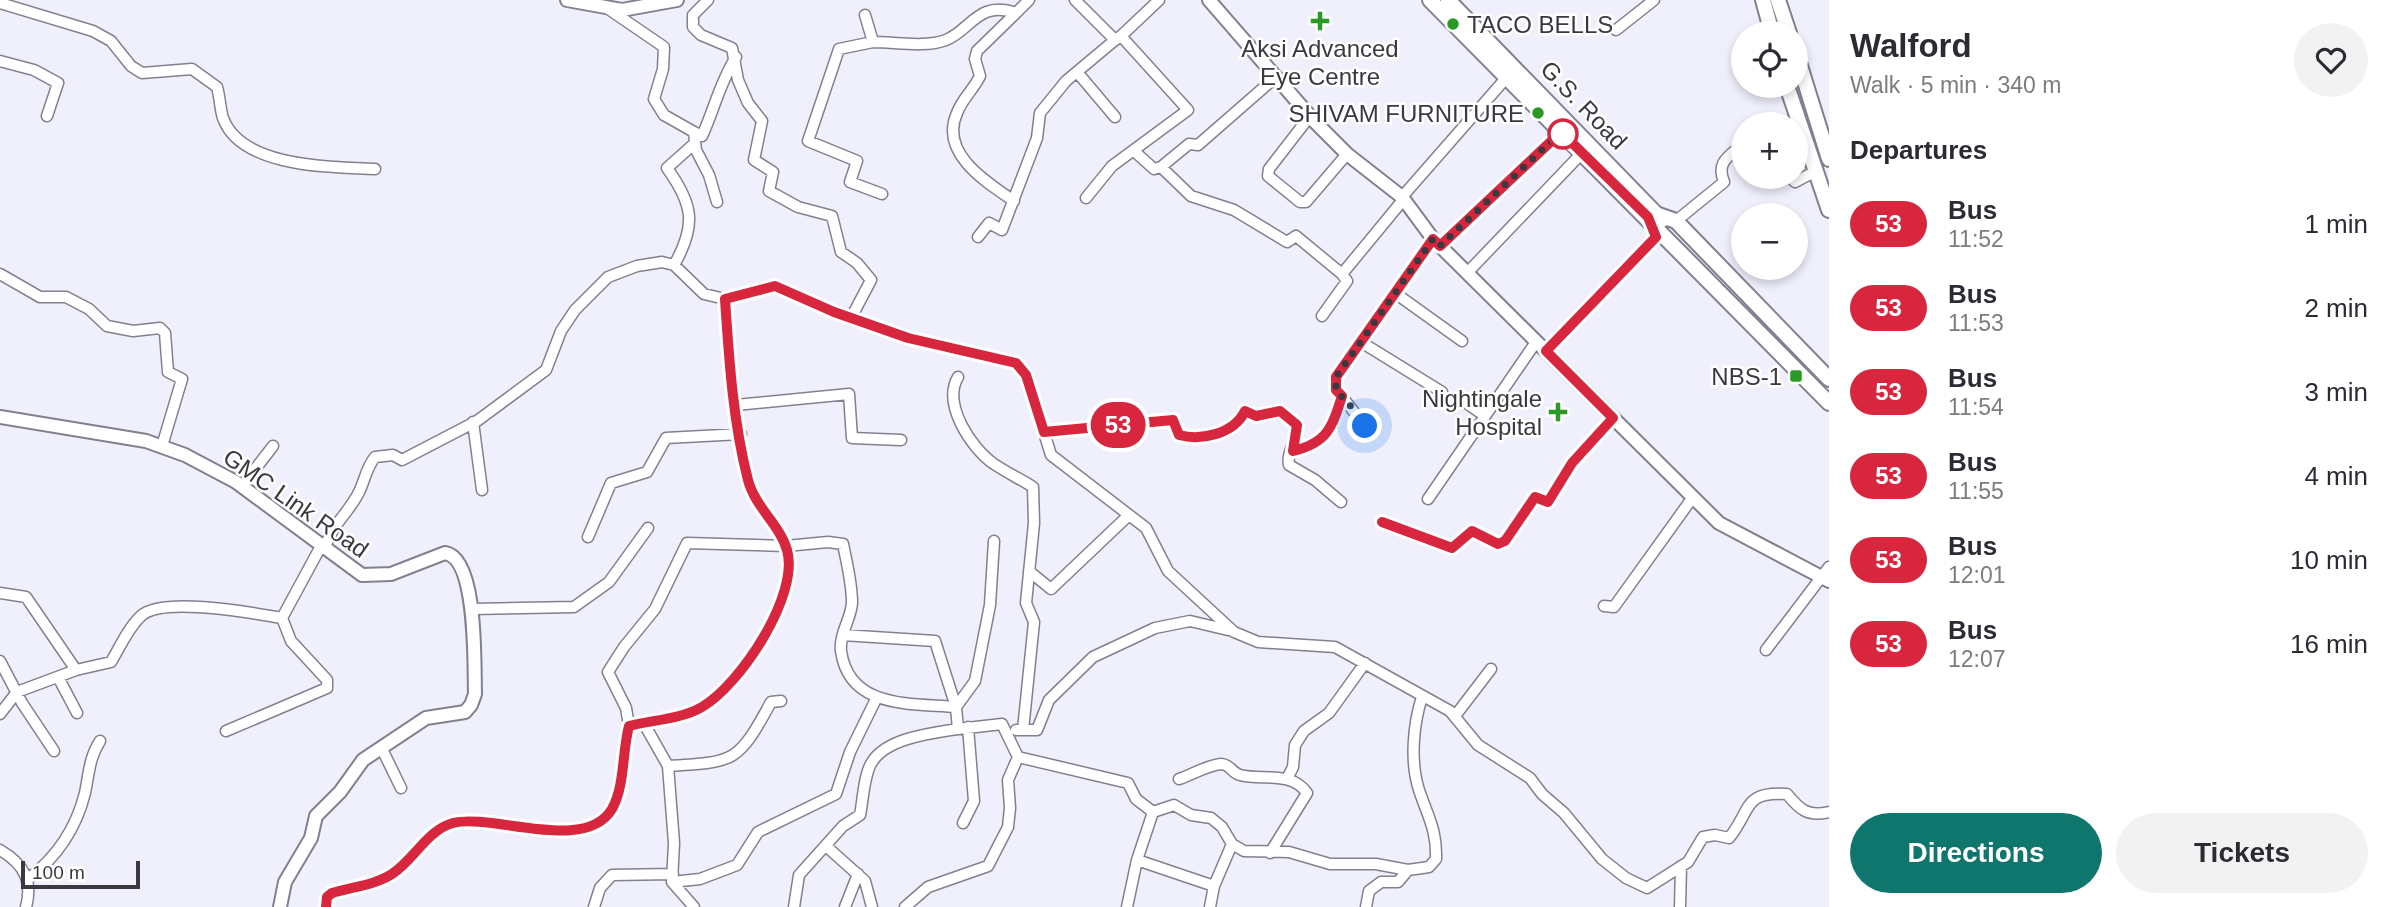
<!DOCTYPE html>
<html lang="en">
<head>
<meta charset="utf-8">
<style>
	:root { --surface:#fff; --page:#f2f2f3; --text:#2b2b33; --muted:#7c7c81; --accent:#0f766e }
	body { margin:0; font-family:Helvetica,sans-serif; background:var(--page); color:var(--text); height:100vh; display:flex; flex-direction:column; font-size:26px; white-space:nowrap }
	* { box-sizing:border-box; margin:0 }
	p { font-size:23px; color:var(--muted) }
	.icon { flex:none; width:38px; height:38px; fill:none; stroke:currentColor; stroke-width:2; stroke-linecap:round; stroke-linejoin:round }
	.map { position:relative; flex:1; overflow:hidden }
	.details { display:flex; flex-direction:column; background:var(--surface); width:560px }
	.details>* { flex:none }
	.badge { padding:0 14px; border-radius:23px; font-size:24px; line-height:46px }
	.controls { position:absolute; left:1731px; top:21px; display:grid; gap:14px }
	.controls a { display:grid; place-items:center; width:77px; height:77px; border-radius:50%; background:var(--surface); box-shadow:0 4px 10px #0003; font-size:35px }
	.scale { position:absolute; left:21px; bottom:18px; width:119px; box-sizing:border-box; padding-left:7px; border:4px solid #39393f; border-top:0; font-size:19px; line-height:24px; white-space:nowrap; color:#39393f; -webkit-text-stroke:5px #fff; paint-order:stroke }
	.you { position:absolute; width:35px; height:35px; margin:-18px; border:5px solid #fff; border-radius:50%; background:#1a73e8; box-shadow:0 0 0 10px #1a73e833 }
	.map>.badge { position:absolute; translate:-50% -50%; box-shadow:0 0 0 4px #fff }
	h2 { padding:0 21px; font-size:26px; line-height:63px }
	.round { display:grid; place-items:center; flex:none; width:74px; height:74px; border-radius:37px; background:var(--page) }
	.summary { display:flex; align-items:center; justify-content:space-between; height:119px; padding:0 21px }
	h1 { font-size:33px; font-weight:800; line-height:52px }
	.cta { display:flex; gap:14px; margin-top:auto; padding:14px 21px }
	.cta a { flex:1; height:80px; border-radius:42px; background:var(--accent); color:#fff; font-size:28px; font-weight:800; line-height:80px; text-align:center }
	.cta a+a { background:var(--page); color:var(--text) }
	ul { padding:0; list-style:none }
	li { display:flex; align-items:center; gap:21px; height:84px; padding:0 21px }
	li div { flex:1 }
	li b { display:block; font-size:26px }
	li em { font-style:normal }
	li .badge { min-width:77px; font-weight:700; text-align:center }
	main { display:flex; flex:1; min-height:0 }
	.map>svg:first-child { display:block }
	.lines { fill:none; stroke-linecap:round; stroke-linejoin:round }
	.minor-casing { stroke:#81808f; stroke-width:13 }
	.tertiary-casing { stroke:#81808f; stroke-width:16 }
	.secondary-casing { stroke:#81808f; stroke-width:18 }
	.primary-casing { stroke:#81808f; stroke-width:18 }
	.minor { stroke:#fff; stroke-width:10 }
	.tertiary { stroke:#fff; stroke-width:12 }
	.secondary { stroke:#fff; stroke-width:14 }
	.primary { stroke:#fff; stroke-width:14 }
	.line-casing { stroke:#fff; stroke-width:16 }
	.line { stroke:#d7263d; stroke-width:10 }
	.walk { stroke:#39393f; stroke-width:7; stroke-dasharray:0 12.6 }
	.poi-dot { fill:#2b9925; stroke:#fff; stroke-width:2.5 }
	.stop-dot { fill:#fff; stroke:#d7263d; stroke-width:3.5 }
	.labels { text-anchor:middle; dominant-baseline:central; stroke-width:5; stroke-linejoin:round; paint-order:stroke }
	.poi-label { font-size:24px; fill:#39393f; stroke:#fff; text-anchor:end }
	.street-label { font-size:24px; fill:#39393f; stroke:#fff }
</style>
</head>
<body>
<main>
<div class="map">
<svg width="1829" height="907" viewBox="0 0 1829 907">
	<rect width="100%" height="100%" fill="#f0f0fd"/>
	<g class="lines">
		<g class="minor-casing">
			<path id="minor" d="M708 0 693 15V27L701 35 732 48 738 80 748 103 762 121 754 160 773 172 769 191 798 207 832 216 841 252 857 263 871 280 851 318
				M1075 0 1115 40 1121 36 1188 110 1112 166 1086 198
				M0 3 93 31 111 41 131 66 142 73 192 69 217 87C220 97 220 109 223 118 241 168 332 167 375 169
				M607 8 664 47 663 69 654 99 664 115 694 132 696 150 709 175 717 202
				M865 15 873 42C895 42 925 48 946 40 971 30 978 0 1016 13L1029 0
				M1616 30 1654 0
				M1121 36 1159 0
				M873 42 839 49 808 141 857 161 850 182 882 194
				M0 61 34 70 58 83 47 116
				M1077 72 1115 117
				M1310 116 1269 169 1268 176 1300 202H1306L1347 154
				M694 132 702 136C714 110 720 82 736 57
				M1134 151 1154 169 1161 167 1191 196 1234 210 1287 242 1296 236 1342 274 1403 200
				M1161 167 1189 144 1198 145 1276 77
				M1790 177 1795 182 1816 171
				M1402 197 1507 77
				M1014 201C986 182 939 153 957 113 962 99 974 89 980 76L975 59 977 51 1016 13
				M1676 221 1724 182C1716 162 1728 157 1743 144
				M978 237 989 223 1002 230 1037 138 1040 113 1066 81 1115 40
				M1440 246 1561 132
				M674 265C697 225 693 204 667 168L695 143
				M1467 273 1582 153
				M0 274 40 297H66L89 309 107 326 133 331 160 328 165 333 168 372 182 379 162 446
				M1395 293 1462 341
				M1322 316 1347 281 1342 274
				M1361 342 1442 392
				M1546 351 1656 237
				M958 377C942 404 971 448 994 464 1006 472 1020 479 1033 487L1034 523 1026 603 1034 622 1023 730
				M1459 398 1485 416
				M736 405 849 394 852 438 901 440
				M473 422 482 490
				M1365 426 1336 389V377L1433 239
				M1044 432 1173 420 1179 435C1201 441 1234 434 1245 411L1256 417 1280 411 1297 425C1298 439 1286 453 1289 465L1315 480 1341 502
				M1293 451C1327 443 1332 428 1342 396
				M242 486 273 446
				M1428 499 1536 342
				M1382 522 1452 548 1472 531 1498 544 1505 541 1535 497 1548 502 1572 463 1613 418
				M588 537 611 483 647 472 666 438 741 434
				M325 549C330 526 349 513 359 492 365 480 366 468 375 457L393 455 402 460 477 421 546 370 561 331 575 310 608 277 637 266 662 262 674 265 704 294 725 299 775 286 834 312 908 338 1016 363 1026 375 1051 455 1146 528 1168 571 1234 632 1258 642 1335 647 1450 711 1478 745 1530 778 1542 794 1564 813 1602 859 1626 878 1647 888 1688 862 1703 837 1715 835 1729 838C1752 810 1742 791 1787 794 1800 810 1808 817 1829 812
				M1029 571 1051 589 1129 515
				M0 593 26 597 76 670 17 692 0 714
				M1604 606 1614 607 1693 497
				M472 609 574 607 609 582 648 528
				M843 635 935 641 956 707 975 681 990 605 994 541
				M1766 650 1829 567
				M0 661 22 703 54 751
				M76 670 111 662C120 647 128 628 141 616 162 596 253 613 282 618
				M58 677 77 713
				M1455 716 1491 669
				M643 722 668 766 674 843 672 882 694 907
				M629 726 626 708 608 672 624 647 655 609 687 543 786 546 828 542 843 544C847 564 852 583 852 603 851 619 839 634 841 651 849 709 911 703 956 707L958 729C932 733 887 738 872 762 864 774 863 800 860 815L843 826 799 875 794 907
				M958 729 1002 724 1018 757 1128 783 1136 799 1153 812 1137 860 1214 886 1210 907
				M1016 730H1037L1049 700 1093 657 1155 628 1190 621 1228 630
				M226 731 327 688V680L291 641 282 618 321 546
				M382 749 401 788
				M668 766C735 762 738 763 771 702L781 701
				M1179 779C1191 775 1208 765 1221 764 1230 764 1232 773 1240 775 1261 781 1291 770 1307 793L1270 853
				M1287 779 1293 767 1295 745 1304 731 1329 713 1365 663
				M1153 812 1174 805 1191 815 1211 818 1222 827 1232 844
				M963 823 974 801 968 727
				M827 847 865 881 872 907
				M0 850C24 864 33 881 26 907
				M28 879C57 857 76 829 85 793 89 774 89 758 100 741
				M672 882 700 879 737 865 758 832 836 794 850 752 877 697
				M1214 886 1232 844 1244 851 1289 852 1330 864H1376L1408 870
				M326 907 327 897 332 893C352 887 375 885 393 874 414 860 427 830 453 823 494 813 585 854 612 809 625 786 622 752 629 726 652 720 682 719 702 708 740 685 800 595 787 550 780 524 755 506 748 480 733 422 729 359 725 299
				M594 907 600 888 612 875 673 874
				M845 907 858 874
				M905 907 928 887 988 866 1008 827 1010 808 1008 780 1018 757
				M1127 907 1137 860
				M1366 907 1369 891 1381 882H1398L1408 870 1429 867 1436 859C1437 830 1428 817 1419 790 1410 762 1413 725 1422 697
				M1680 907 1681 866"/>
		</g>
		<g class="tertiary-casing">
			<path id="tertiary" d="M567 0 622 10 677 0
				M1209 0 1315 122 1347 154 1402 197 1433 239 1719 523 1829 581
				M0 417 146 441 185 455 236 482 362 575 391 574 445 553C478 558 474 666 475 694L471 705 465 712 426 718 363 760 340 792 316 816 311 838 285 882 280 907"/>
		</g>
		<g class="secondary-casing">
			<path id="secondary" d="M1763 0 1772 33
				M1778 0 1789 33
				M1796 53 1829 159
				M1787 86 1829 210"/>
		</g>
		<g class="primary-casing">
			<path id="primary" d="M1430 0 1829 403
				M1448 0 1662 220
				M1656 214 1676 221 1829 379"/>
		</g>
		<use href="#minor" class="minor"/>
		<use href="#tertiary" class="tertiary"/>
		<use href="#secondary" class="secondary"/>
		<use href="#primary" class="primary"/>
	</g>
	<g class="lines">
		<g class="line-casing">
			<path id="line" d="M326 907 327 897 332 893C352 887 375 885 392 874 414 860 427 830 453 823 493 813 585 854 612 809 625 786 622 752 629 726 652 720 682 719 702 707 740 685 800 595 787 550 780 525 755 507 748 480 733 422 729 359 725 299L775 286 834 312 908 338 1016 363 1026 375 1044 432 1173 420 1179 435C1201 441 1234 434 1245 411L1256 416 1280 411 1297 425 1293 451C1327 443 1332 428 1342 396L1336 390V377L1433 239 1440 246 1561 132 1648 217 1656 237 1546 351 1613 418 1572 463 1548 502 1535 497 1505 541 1498 544 1472 531 1452 548 1382 522"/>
		</g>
		<use href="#line" class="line"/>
		<path class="walk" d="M1365 426 1358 414 1336 390V377L1433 239 1440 246 1561 132 1563 134"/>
	</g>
	<g class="poi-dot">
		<path d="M1316.5 10.5h7v7h7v7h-7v7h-7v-7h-7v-7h7z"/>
		<circle cx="1453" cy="24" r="7"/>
		<circle cx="1538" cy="113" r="7"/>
		<rect x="1789" y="369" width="14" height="14" rx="3.5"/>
		<path d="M1554.5 401.5h7v7h7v7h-7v7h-7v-7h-7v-7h7z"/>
	</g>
	<circle class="stop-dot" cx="1563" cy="134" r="14"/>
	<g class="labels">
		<g class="poi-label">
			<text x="1467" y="24" text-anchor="start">TACO BELLS</text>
			<text x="1320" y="48" text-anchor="middle">Aksi Advanced<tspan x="1320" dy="28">Eye Centre</tspan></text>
			<text x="1524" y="113">SHIVAM FURNITURE</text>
			<text x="1782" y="376">NBS-1</text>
			<text x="1542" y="398">Nightingale<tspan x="1542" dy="28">Hospital</tspan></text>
		</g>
		<g class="street-label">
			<text transform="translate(1584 105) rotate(46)">G.S. Road</text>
			<text transform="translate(296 503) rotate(35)">GMC Link Road</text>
		</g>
	</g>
</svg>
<div class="controls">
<a><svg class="icon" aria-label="locate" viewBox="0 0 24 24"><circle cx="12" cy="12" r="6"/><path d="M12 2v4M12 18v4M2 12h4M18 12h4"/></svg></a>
<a>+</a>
<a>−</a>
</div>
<div class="scale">100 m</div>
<div class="you" style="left:1365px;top:426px"></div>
<b class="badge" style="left:1118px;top:425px;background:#d7263d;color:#fff">53</b>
</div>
<section class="details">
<div class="summary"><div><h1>Walford</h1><p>Walk · 5 min · 340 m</p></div><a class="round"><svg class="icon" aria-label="heart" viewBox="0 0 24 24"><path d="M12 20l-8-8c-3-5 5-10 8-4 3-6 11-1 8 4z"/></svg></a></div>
<h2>Departures</h2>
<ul>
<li><span class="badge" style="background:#d7263d;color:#fff">53</span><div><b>Bus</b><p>11:52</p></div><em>1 min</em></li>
<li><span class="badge" style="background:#d7263d;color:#fff">53</span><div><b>Bus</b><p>11:53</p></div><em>2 min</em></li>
<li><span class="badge" style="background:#d7263d;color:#fff">53</span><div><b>Bus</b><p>11:54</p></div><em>3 min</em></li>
<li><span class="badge" style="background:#d7263d;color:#fff">53</span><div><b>Bus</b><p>11:55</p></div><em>4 min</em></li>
<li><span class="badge" style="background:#d7263d;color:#fff">53</span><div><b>Bus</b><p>12:01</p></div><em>10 min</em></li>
<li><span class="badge" style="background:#d7263d;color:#fff">53</span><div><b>Bus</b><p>12:07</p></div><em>16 min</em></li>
</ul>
<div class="cta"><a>Directions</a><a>Tickets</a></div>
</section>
</main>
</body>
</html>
